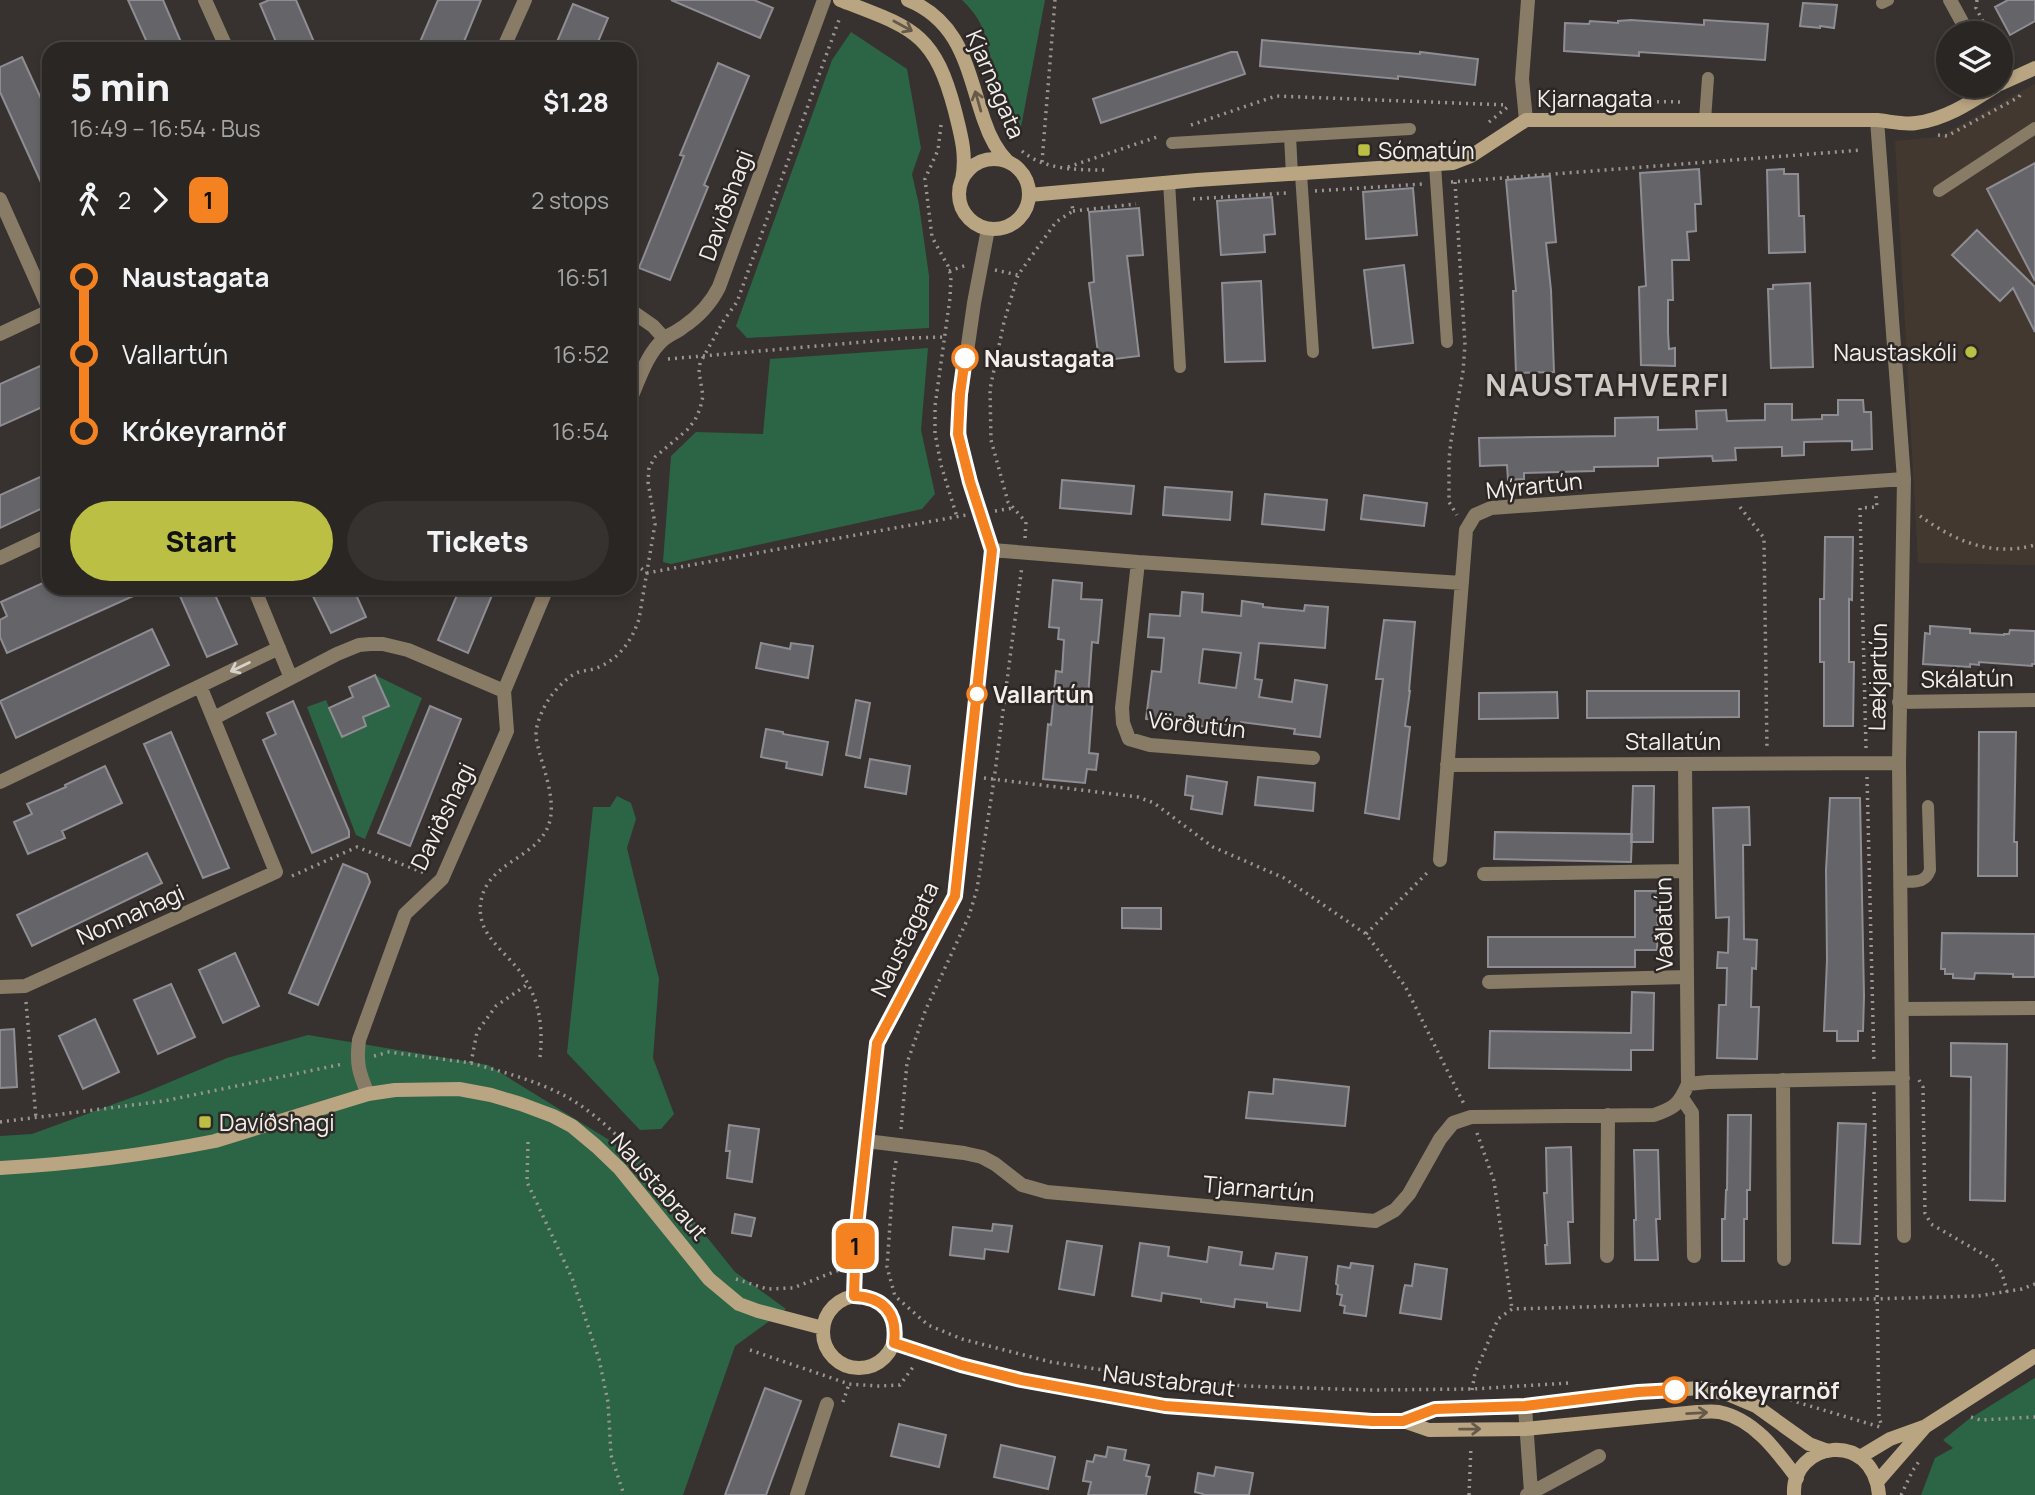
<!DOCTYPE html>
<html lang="en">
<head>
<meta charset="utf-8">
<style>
	:root { --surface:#292623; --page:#353230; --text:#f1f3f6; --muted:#a5a5a6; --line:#454341; --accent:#bbc045 }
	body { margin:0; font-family:Manrope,sans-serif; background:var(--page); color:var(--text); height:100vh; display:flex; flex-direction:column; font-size:26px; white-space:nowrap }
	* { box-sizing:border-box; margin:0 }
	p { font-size:23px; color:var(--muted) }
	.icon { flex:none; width:38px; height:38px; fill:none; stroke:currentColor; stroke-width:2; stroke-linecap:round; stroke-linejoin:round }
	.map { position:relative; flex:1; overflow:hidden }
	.sheet { position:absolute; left:42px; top:42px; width:595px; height:553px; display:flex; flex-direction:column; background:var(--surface); border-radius:21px; box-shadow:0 4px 10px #0003,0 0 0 2px var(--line) }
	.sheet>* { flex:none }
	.badge { padding:0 14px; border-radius:10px; font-size:24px; line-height:46px }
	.controls { position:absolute; left:1936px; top:21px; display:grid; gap:14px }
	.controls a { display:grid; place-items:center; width:77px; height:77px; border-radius:50%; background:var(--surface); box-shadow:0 4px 10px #0003,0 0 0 2px var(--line); font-size:35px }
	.map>.badge { position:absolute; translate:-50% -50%; box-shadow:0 0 0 4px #fff }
	.legs { display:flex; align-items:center; gap:10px; height:77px; padding:0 28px; font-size:23px }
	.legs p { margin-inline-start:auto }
	.summary { display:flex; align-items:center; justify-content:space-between; height:119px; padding:0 28px }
	h1 { font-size:38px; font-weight:800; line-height:52px }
	.primary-button { display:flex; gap:14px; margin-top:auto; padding:14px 28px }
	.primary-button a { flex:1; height:80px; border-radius:42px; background:var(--accent); color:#111; font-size:28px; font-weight:800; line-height:80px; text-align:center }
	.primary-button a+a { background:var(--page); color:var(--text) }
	ul { padding:0 28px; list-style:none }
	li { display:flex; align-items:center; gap:24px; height:77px; font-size:26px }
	li i { display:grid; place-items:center; width:10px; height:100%; margin:0 9px; background:currentColor }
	li i::after { content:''; width:18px; height:18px; margin:-9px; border:5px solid; border-radius:50%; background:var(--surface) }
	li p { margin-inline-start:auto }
	li:first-child i { background:linear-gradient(#0000 50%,currentColor 0) }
	li:last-child i { background:linear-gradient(currentColor 50%,#0000 0) }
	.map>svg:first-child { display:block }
	.built { fill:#423830 }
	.green { fill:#2c6446 }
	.building { fill:#656469; stroke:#8e8d93; stroke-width:2; fill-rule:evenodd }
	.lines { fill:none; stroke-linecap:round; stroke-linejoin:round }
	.path { stroke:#9a9694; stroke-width:3.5; stroke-dasharray:2 5; stroke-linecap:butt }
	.lane { stroke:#897c66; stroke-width:12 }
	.street { stroke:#897c66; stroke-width:14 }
	.secondary { stroke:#baa582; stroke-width:14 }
	.oneway { stroke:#655a4a }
	.oneway2 { stroke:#d8d2cb }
	.line-1-casing { stroke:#fff; stroke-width:16 }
	.line-1 { stroke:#f58220; stroke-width:10 }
	.poi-dot { fill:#bbc045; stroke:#2d2825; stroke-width:2.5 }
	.stop-1-dot { fill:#fff; stroke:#f58220; stroke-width:3.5 }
	.labels { text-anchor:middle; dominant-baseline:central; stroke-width:5; stroke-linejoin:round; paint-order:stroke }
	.street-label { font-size:23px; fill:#f2efed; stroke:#2d2825 }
	.poi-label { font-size:23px; fill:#f2efed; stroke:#2d2825; text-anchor:start }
	.stop-label { font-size:23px; font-weight:bold; fill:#f2efed; stroke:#2d2825; text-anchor:start }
	.district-label { font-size:30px; font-weight:bold; letter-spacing:2px; fill:#cfc9c4; stroke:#2d2825 }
</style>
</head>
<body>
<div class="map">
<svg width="2035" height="1495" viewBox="0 0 2035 1495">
	<rect width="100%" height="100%" fill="#37322f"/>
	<path class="built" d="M2035 84V565L1918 563 1895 141 1938 137Z"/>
	<path class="green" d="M962 0H1045L1021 127C1013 110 1002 93 996 76 984 43 991 28 962 0Z
		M851 32 907 69 921 148 912 174 919 205 929 276V328L747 338 736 326 832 60Z
		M928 348 921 430 935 494 922 509 671 564 663 562 671 456 696 432 763 434 770 359Z
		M375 675 422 698 365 839 356 835 307 707 326 700 342 737 366 726 363 717 388 706Z
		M617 796 631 803 636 819 627 848 659 979 653 1058 674 1114 661 1129 640 1130 567 1053 593 807H610Z
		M308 1035 488 1065 648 1164 735 1272 786 1309 735 1346 683 1495H0V1136L32 1134 144 1093 227 1058Z
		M2035 1378V1495H1921L1935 1458 1953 1448 1943 1440 1969 1419Z"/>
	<path class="building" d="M128 0H163L184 49H150Z
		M269 0H296L317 49H279L260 4Z
		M438 0H481L461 49H436L420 42Z
		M671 0H754L773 8 760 38Z
		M2008 0H2035V21L2010 35 1995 7Z
		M1803 3 1837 5 1834 28 1820 26V28L1800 26Z
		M573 4 608 18 595 49H554Z
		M1631 20 1704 25V20L1768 24 1765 60 1639 52V56L1564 51 1565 23 1589 24 1590 21 1618 23V21Z
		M1262 40 1420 54V52L1478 59 1475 85 1398 76V79L1260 66Z
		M1231 52H1237L1245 74 1101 123 1093 99Z
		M22 57 49 116V200L0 92V67Z
		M718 63 749 76 704 185 708 187 670 280 639 268 684 156 680 155Z
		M2035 163V281L1987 189Z
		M1699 169 1701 204H1695L1696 231 1687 232 1689 260H1672L1673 300H1668V333L1669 349 1675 348V366L1641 365 1639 287 1646 286 1640 173Z
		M1784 169V174H1798L1799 216H1804L1805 252 1769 253 1767 170Z
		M1550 176 1556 242 1546 243 1551 290 1554 372 1516 373 1513 291H1516L1506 180Z
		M1413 188 1417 235 1366 239 1363 192Z
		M1272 197 1275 234 1264 235 1265 252 1221 255 1217 201Z
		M1139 208 1143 255 1127 256 1139 356 1099 361 1089 283 1094 282 1089 212Z
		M1977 230 2035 287V332L2013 288 2000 301 1952 255Z
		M1404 265 1413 343 1373 348 1364 270Z
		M1261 281 1265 361 1225 362 1222 283Z
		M1810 283 1813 367 1771 368 1768 289H1773V285Z
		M49 362V404L0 426V384Z
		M1838 400H1863L1864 412H1871L1872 449 1852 450V441L1804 442V455L1782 456V447L1735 448 1736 460 1713 461 1712 456 1658 458V466L1594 467V471L1524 473V479L1508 480 1507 465 1480 466 1479 438 1615 436V418L1658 417V430L1697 429 1696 411 1726 410 1727 421 1765 420V404H1792V420L1822 419V415H1838Z
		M49 473V505L0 528V495Z
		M1062 480 1134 486 1131 514 1060 508Z
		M1165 487 1232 492 1230 520 1163 515Z
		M1265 494 1327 500 1324 530 1262 524Z
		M1364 495 1427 503 1424 526 1361 519Z
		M1825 537H1853L1852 600 1849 599V662H1854L1853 726H1824V662H1820V599H1824Z
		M1053 580 1082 583 1081 599 1102 600 1098 643 1092 642 1088 697H1093L1089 753 1098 754 1096 770 1087 769 1085 783 1043 779 1048 724 1051 725 1056 671 1062 672 1064 640 1058 639 1059 628 1049 627Z
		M45 582 48 588H151L7 653 0 637V620L7 616 1 602Z
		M197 588H212L237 644 207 657 180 596Z
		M309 588H353L366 617 331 633Z
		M460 588H495L468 653 438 640Z
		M1182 592 1203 594 1202 612 1241 616 1242 601 1263 604V607L1304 611 1305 605 1328 607 1325 648 1259 643 1255 679 1262 680 1259 697 1292 702 1295 680 1327 685 1320 737 1294 734 1295 729 1241 722 1240 726 1223 724 1222 731 1207 729 1208 727 1146 719 1152 671 1161 672 1164 638 1148 637 1150 614 1180 616ZM1203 649 1241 653 1236 688 1199 683Z
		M1384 620 1415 622 1409 691H1410L1405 726 1410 727 1399 819 1365 813 1383 679H1376Z
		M1930 626 1970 629V633L2004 635V634H2009L2010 630 2035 631V664H2032V666L1979 662V665L1970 664V667L1923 664 1925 633 1930 634Z
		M152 629 169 665 16 738 0 701Z
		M761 643 790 649 791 643 813 646 808 678 756 668Z
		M375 675 389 706 363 717 366 726 342 737 329 708 353 697 349 687Z
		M1587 691H1739V717L1587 718Z
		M1557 692 1558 718 1479 719V693Z
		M856 700 870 703 860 758 846 755Z
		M293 701 349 831V837L312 853 263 740 276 734 267 713Z
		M430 706 461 719 410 846 378 833Z
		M766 729 783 732V734L828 742 822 775 786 768 787 762 761 757Z
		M171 732 229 868 203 878 144 744Z
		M1979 732H2016L2014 842H2017V876H1978Z
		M870 759 910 766 906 794 865 787Z
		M105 766 122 803 62 831 65 838 28 854 14 822 32 814 27 804 66 787 65 785Z
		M1187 776 1227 782 1222 814 1191 809 1193 796 1185 795Z
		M1258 777 1315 783 1313 811 1255 805Z
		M1633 786H1654L1653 842H1631Z
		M1830 798H1860L1864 996 1863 1031H1858V1041H1837V1031H1824L1827 960 1826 870Z
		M1749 807 1750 845H1743L1744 939 1757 940 1756 969 1752 968 1751 1007H1759L1757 1059 1717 1058 1719 1005H1726L1727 968H1717L1718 952 1728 953 1729 917 1716 918 1713 808Z
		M1495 832 1632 834 1631 862 1494 859Z
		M147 853 162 883 32 946 17 915Z
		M343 864 367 874 370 882 318 1005 289 993Z
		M1635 891H1658L1657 950H1635V967H1488V937H1635Z
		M1122 908H1161V929L1122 928Z
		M1942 933 2035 934V977H2013V974L1975 973 1974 979 1953 978V974H1945V969H1941Z
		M235 953 259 1006 223 1023 199 970Z
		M171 984 195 1037 158 1054 134 1000Z
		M1632 992 1654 993 1653 1050H1631V1070L1489 1068 1490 1031 1631 1033Z
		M95 1019 119 1072 83 1089 59 1036Z
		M14 1029 17 1087 0 1088V1030Z
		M1951 1043 2007 1044 2005 1201 1970 1200 1971 1077 1951 1076Z
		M1274 1079 1349 1087 1345 1126 1246 1118 1249 1092 1273 1094Z
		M1728 1115H1751L1750 1190H1747V1219H1744V1261H1722V1219H1725L1726 1190H1727Z
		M1838 1123 1866 1124 1860 1244 1833 1243Z
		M729 1125 759 1129 752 1182 727 1178 730 1151H726Z
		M1571 1147 1573 1222H1568L1570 1263 1546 1264 1545 1245H1547L1544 1193H1547L1546 1148Z
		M1634 1150H1658L1660 1219H1656L1658 1260H1635L1634 1220H1636Z
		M735 1214 755 1218 751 1236 732 1233Z
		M993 1224 1012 1226 1008 1252 985 1249 984 1259 950 1255 953 1227 992 1231Z
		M1067 1241 1102 1246 1094 1295 1059 1289Z
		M1140 1243 1169 1247 1168 1256 1207 1262 1209 1247 1242 1252 1240 1265 1273 1269 1276 1253 1307 1257 1300 1311 1267 1307V1303L1235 1299 1234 1307 1201 1302V1299L1162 1293 1161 1301 1132 1296Z
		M1351 1263 1373 1266 1366 1316 1344 1313 1345 1306 1340 1305 1342 1295 1337 1294 1338 1285 1336 1284 1338 1266 1350 1268Z
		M1415 1264 1447 1269 1441 1319 1400 1313 1404 1289 1405 1285 1412 1286Z
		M765 1388 801 1401 773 1476 766 1495H725Z
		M899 1424 946 1435 939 1467 891 1456Z
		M1001 1445 1055 1457 1048 1489 994 1477Z
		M1108 1447 1126 1450 1124 1460 1149 1465 1146 1476 1150 1477 1146 1495H1088L1091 1482 1083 1481 1087 1461 1093 1462 1095 1455 1106 1457Z
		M1216 1467 1253 1473 1249 1495H1203V1494L1195 1492 1198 1473 1214 1476Z"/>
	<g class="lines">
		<path class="path" d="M1977 0 1976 8 1989 33
			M2000 58 2011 61
			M1538 100 1684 102
			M1489 122 1510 105
			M941 125 938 150 925 179 932 237 948 266 951 276 950 298 935 406V433L941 465 957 517
			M1191 125 1276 96 1507 105
			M1938 135 1947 136 2019 97 2022 91
			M1022 151C1044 170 1078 170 1105 170
			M1042 162 1055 0
			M1068 167 1160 136
			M1451 182 1862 150
			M1455 182 1465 345 1463 371 1451 441 1449 459V502L1457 515
			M1315 191 1423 184
			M1193 199 1286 193
			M1073 211 1136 204
			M995 270 1018 275
			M949 271 967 265
			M668 359 909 338 945 337
			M1740 507 1764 538 1767 750
			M995 511 1013 508
			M1920 516C1955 541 1991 557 2035 545
			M1025 538 1026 522 1008 502 991 440 990 389 1004 322 1018 275 1056 222 1073 211 1072 205
			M630 560 647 573 966 515
			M1866 748 1860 508 1877 507 1876 496
			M1867 777 1874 1063
			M984 778 1138 797 1154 803 1213 847 1284 878 1366 934 1405 986 1464 1104
			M292 876 357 847 427 874
			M1366 934 1429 871
			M26 1002 36 1118
			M374 1056 389 1052 471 1063 477 1032 496 1006 528 984
			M540 1057C543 1028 540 1001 523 976 507 951 475 936 481 901 488 861 537 859 549 824 556 801 545 773 539 751 538 746 536 740 536 735 536 722 544 706 551 696 558 687 568 676 579 672 586 670 593 670 599 667 620 658 632 640 639 619L655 524 648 482 649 468 655 457 687 430 695 420 700 409 703 396 699 372 700 363 724 320 737 302 840 17
			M471 1063C503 1072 538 1081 567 1097 623 1129 661 1187 699 1237
			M1919 1080 1923 1087 1925 1213 1931 1224 1993 1260 2002 1273 2007 1292
			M1874 1092 1879 1417 1882 1427
			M0 1122 164 1101 343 1064
			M901 1129 907 1063 926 1009 969 916 977 889 994 780 1022 566
			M1477 1133 1494 1181 1512 1309
			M528 1142 527 1182 572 1278 599 1359 608 1402 611 1455 624 1495
			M896 1161 893 1181 887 1267 895 1296 928 1325 962 1339 1051 1362 1155 1378 1244 1386 1369 1390 1473 1389 1569 1383
			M736 1279 767 1289 793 1288 839 1270
			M750 1350 849 1384 878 1386 900 1385 913 1367
			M1472 1390 1475 1373 1498 1319 1512 1309 1978 1296 2022 1289 2035 1284
			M1770 1394 1880 1427
			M843 1402 849 1384
			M1971 1417 1980 1420 2035 1417
			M1469 1495 1471 1446
			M1901 1495 1913 1470 1920 1460"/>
		<path class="lane" d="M1882 3 1888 0
			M1705 120 1708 78
			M1290 136 1292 175
			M1172 143 1410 129
			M1435 165 1447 342
			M1301 174 1313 352
			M1169 182 1180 367
			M1939 191 2035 128
			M1901 882C1914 881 1925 884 1930 870L1928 806"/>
		<path class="street" d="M205 0 227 49
			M1950 0 1968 33
			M503 49 525 0
			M1526 120 1522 79 1528 0
			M1877 120 1904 479 1899 763 1904 1236
			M0 199 49 309
			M630 310 653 326 664 338
			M0 334 49 311
			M630 400C639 380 647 353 664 339 670 334 677 332 683 327 698 317 711 303 719 287L824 0
			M992 550 1138 562 1462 583
			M0 558 49 535
			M1138 562 1122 708 1123 723 1129 739 1150 745 1313 758
			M254 588 291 678
			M200 686 279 648
			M1899 702 2035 700
			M214 718 337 654 359 645 370 644H383L408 650 504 691
			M1685 764 1688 1084
			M1447 765 1899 763
			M0 782 200 686 276 872 25 986 0 987
			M1440 860 1466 530 1475 515 1491 508 1904 479
			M1484 874 1686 871
			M1489 982 1687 977
			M1903 1009 2035 1008
			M1783 1080 1784 1259
			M368 1094C359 1073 356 1064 359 1040L405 914 442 879 507 731 504 691 547 588
			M1682 1098 1692 1113 1694 1256
			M866 1141 964 1153 982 1157 995 1164 1022 1185 1047 1192 1375 1221 1395 1210 1409 1194 1440 1139 1453 1123 1471 1117 1654 1115C1674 1108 1679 1105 1688 1084L1708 1082 1903 1078
			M1607 1256 1608 1115
			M854 1296 856 1235 877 1043 955 896 992 550 962 455 958 415 974 303 988 229
			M1525 1407 1531 1492
			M797 1495 827 1404
			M1527 1495 1599 1456"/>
		<path class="secondary" d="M840 0C912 28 934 31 955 111 961 135 967 155 962 180
			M908 0C962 22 967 71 984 120 989 135 996 150 1008 162
			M2000 84 2035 68
			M959 194a35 35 0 1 1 70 0a35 35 0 1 1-70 0Z
			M1029 195 1197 180 1453 163 1471 156 1526 120H1877C1889 121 1904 125 1916 123 1946 119 1971 102 1996 86
			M0 1168C72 1164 145 1155 215 1141L368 1094 395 1090 459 1089 491 1095 521 1104 553 1116 572 1126 596 1146 620 1169 709 1279 739 1304 758 1311 823 1328
			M823 1332a36 36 0 1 1 72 0a36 36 0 1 1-72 0Z
			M894 1343 961 1365 1021 1380 1165 1406 1372 1421H1403L1429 1430 1525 1429 1697 1412C1704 1412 1712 1411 1719 1412 1754 1419 1777 1451 1797 1478
			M1403 1421 1435 1409 1525 1407 1638 1392 1701 1388 1730 1395 1756 1406 1809 1444 1828 1451
			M1860 1457 1890 1439 1926 1426 2035 1356
			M1878 1481 1925 1427
			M1794 1495C1791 1441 1873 1429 1879 1495"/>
	</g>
	<defs><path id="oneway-shaft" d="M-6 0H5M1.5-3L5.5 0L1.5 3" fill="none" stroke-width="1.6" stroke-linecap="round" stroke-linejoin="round" transform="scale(1.75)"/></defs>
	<g class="oneway">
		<use href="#oneway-shaft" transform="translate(903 26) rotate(29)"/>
		<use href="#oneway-shaft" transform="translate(978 101) rotate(-106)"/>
		<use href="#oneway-shaft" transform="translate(1697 1413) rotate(-3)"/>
		<use href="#oneway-shaft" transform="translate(1470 1429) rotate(-1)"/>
	</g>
	<use class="oneway2" href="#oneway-shaft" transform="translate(240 667) rotate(154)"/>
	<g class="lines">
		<g class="line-1-casing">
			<path id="line-1" d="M965 358 960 394 958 434 970 482 992 550 955 896 877 1043 856 1235 854 1296C884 1297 898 1314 894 1343L961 1365 1021 1380 1165 1406 1372 1421H1403L1435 1409 1525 1406 1638 1392 1675 1390"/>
		</g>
		<use href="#line-1" class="line-1"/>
	</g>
	<g class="poi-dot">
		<rect x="1357" y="143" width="14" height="14" rx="3.5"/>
		<circle cx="1971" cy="352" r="7"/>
		<rect x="198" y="1115" width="14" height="14" rx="3.5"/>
	</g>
	<g class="stop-1-dot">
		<circle cx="965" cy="358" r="12"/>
		<circle cx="977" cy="694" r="9"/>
		<circle cx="1675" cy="1390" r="12"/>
	</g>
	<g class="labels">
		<g class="street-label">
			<text transform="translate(996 84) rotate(67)">Kjarnagata</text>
			<text x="1595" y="98">Kjarnagata</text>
			<text transform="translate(725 205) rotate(-70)">Daviðshagi</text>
			<text transform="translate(1534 485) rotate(-6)">Mýrartún</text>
			<text transform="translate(1877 677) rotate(-89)">Lækjartún</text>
			<text transform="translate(1967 678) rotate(-1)">Skálatún</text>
			<text transform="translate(1197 724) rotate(6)">Vörðutún</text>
			<text x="1673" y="741">Stallatún</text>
			<text transform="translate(442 816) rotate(-64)">Daviðshagi</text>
			<text transform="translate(130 914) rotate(-24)">Nonnahagi</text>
			<text transform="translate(1663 924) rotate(-91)">Vaðlatún</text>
			<text transform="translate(904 939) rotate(-64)">Naustagata</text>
			<text transform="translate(660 1186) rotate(49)">Naustabraut</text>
			<text transform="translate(1259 1188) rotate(5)">Tjarnartún</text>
			<text transform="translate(1169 1380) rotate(7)">Naustabraut</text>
		</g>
		<g class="poi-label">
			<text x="1378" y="150">Sómatún</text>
			<text x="1957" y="352" text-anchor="end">Naustaskóli</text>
			<text x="219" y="1122">Davíðshagi</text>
		</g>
		<g class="stop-label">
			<text x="984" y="358">Naustagata</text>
			<text x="993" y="694">Vallartún</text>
			<text x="1694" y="1390">Krókeyrarnöf</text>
		</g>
		<g class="district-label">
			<text x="1608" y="384">NAUSTAHVERFI</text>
		</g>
	</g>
</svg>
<div class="controls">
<a><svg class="icon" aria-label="layers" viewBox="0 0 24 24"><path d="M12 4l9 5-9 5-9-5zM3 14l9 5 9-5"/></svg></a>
</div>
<b class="badge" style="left:855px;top:1246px;background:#f58220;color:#111">1</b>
<section class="sheet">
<div class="summary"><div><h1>5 min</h1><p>16:49 – 16:54 · Bus</p></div><b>$1.28</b></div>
<div class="legs"><svg class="icon" aria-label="walk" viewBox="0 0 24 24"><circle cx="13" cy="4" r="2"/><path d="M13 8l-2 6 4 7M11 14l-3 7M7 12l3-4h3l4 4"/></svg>2<svg class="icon" aria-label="forward" viewBox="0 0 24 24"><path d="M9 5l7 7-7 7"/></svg><b class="badge" style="background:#f58220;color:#111">1</b><p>2 stops</p></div>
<ul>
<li><i style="color:#f58220"></i><b>Naustagata</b><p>16:51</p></li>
<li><i style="color:#f58220"></i><span>Vallartún</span><p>16:52</p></li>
<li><i style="color:#f58220"></i><b>Krókeyrarnöf</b><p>16:54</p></li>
</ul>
<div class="primary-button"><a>Start</a><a>Tickets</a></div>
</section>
</div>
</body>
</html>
